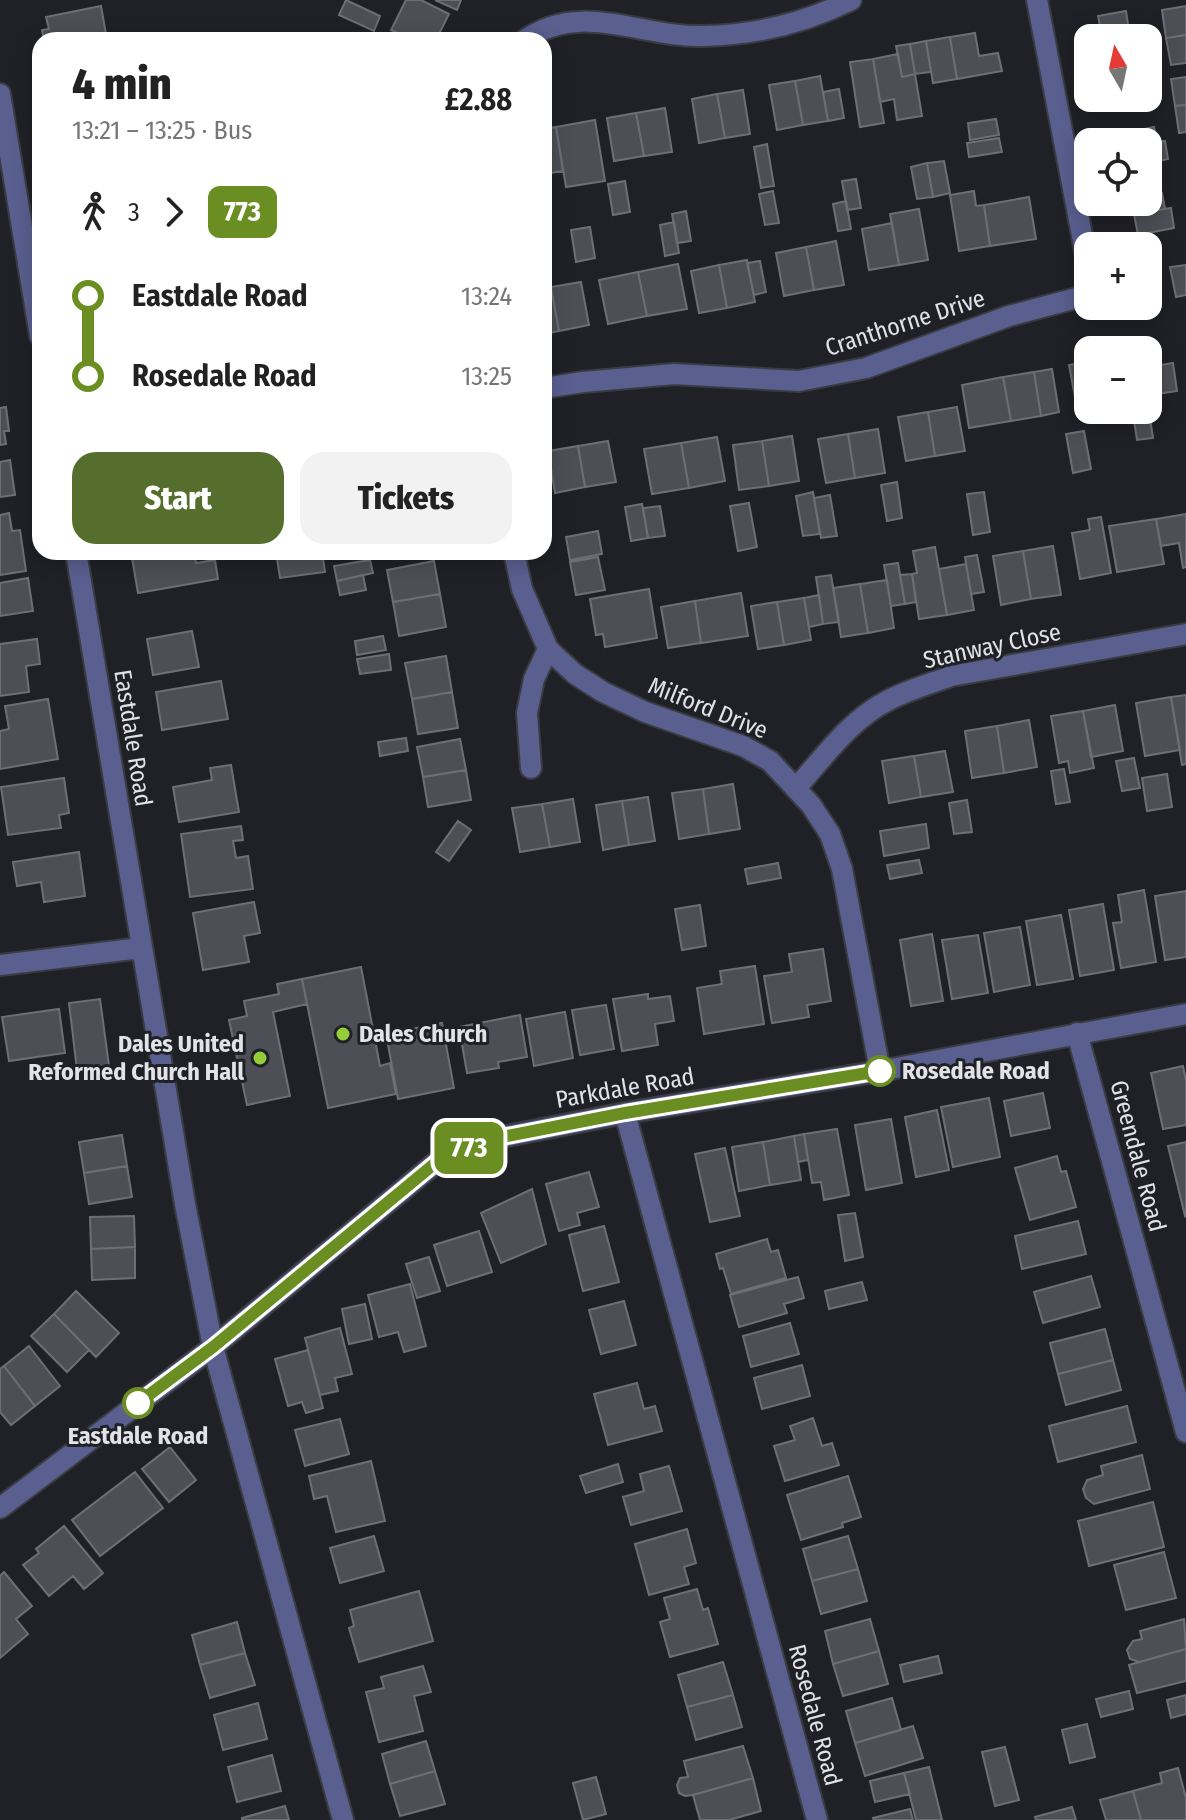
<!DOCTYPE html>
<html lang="en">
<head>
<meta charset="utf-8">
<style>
	:root { --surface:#fff; --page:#f2f2f2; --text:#222; --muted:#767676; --accent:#566e2d }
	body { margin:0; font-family:"Fira Sans Condensed",sans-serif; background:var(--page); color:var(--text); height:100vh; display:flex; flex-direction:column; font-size:30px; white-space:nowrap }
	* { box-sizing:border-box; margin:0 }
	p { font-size:26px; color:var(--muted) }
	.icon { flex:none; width:44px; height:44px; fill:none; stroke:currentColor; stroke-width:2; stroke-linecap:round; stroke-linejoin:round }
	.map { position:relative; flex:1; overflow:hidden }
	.details { position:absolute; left:32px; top:32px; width:520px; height:528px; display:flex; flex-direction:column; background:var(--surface); border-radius:24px; box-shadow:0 4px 20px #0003 }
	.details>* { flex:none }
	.badge { padding:0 16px; border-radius:12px; font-size:28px; line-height:52px }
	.needle { width:52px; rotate:351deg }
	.fabs { position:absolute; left:1074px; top:24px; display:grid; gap:16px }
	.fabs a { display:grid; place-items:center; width:88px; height:88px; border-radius:16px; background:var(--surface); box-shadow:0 4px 20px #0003; font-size:40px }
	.map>.badge { position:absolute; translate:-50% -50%; box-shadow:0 0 0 4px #fff }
	.legs { display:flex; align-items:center; gap:12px; height:88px; padding:0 40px; font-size:26px }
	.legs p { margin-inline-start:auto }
	.summary { display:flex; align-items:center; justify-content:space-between; height:136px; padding:0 40px }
	h1 { font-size:44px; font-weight:800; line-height:60px }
	.button { display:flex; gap:16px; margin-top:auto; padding:16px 40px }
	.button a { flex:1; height:92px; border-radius:24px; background:var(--accent); color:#fff; font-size:32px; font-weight:800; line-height:92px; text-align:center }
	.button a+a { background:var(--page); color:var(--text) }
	ul { padding:0 40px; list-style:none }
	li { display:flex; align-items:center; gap:28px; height:80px; font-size:30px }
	li i { display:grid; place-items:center; width:12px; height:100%; margin:0 10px; background:currentColor }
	li i::after { content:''; width:20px; height:20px; margin:-10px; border:6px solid; border-radius:50%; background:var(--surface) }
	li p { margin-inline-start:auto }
	li:first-child i { background:linear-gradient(#0000 50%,currentColor 0) }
	li:last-child i { background:linear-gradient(currentColor 50%,#0000 0) }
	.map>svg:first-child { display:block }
	.building { fill:#4e4f56; stroke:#6e6f76; stroke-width:2 }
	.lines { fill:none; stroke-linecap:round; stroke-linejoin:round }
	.street-casing { stroke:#3b3c42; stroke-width:24 }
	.street { stroke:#595f8f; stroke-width:20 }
	.line-1-casing { stroke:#fff; stroke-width:18 }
	.line-1 { stroke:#6b8e23; stroke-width:12 }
	.poi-dot { fill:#95cc3a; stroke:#202127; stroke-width:3 }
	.stop-1-dot { fill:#fff; stroke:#6b8e23; stroke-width:4 }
	.labels { text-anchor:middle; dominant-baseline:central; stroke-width:6; stroke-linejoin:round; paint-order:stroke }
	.street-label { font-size:24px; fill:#e2e3e7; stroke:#202127 }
	.poi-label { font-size:24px; font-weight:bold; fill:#e2e3e7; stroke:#202127; text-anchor:start }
	.stop-label { font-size:24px; font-weight:bold; fill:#e2e3e7; stroke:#202127; text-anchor:start }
</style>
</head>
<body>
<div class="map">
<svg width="1186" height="1820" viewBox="0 0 1186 1820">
	<rect width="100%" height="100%" fill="#202127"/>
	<path class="building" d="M346 0 380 16 374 31 339 15Z
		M406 0H421L449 14 436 40H412L391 30Z
		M435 0H461L457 10Z
		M101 6 107 40H44L42 30 49 29 46 17Z
		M1186 6V35L1166 38 1162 10Z
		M1126 11 1129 31 1102 36 1098 16Z
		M975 33 979 56 998 53 1002 71 957 79 950 37Z
		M1186 35V63L1171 65 1166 38Z
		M950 37 957 79 933 83 926 41Z
		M926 41 931 72 915 74 910 44Z
		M910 44 915 74 902 77 896 46Z
		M898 54 902 77 915 74 922 116 897 120 894 99 880 102 873 59Z
		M873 59 884 123 860 127 850 62Z
		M1155 75 1158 92 1148 94V76Z
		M820 76 828 121 803 125 795 81Z
		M1186 77V105L1175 106 1171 79Z
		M795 81 803 125 777 130 769 85Z
		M839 89 844 118 828 121 823 92Z
		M743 90 750 134 725 138 717 94Z
		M717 94 725 138 699 143 692 99Z
		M1186 105V132L1179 133 1175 106Z
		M665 108 672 152 644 156 636 113Z
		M636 113 644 156 614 161 607 118Z
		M996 119 999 135 970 140 968 123Z
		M595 120 605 181 566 187 556 127Z
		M556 127 563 171 544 174V129Z
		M1154 127 1157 142H1120L1119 134Z
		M999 138 1002 152 969 157 967 143Z
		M1165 141 1168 159 1148 163V144Z
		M767 144 774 186 761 188 754 147Z
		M944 161 950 193 933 197 927 163Z
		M927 163 933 197 917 199 911 167Z
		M856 179 861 208 847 210 842 181Z
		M625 181 630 212 613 215 608 184Z
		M773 191 779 223 765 225 759 194Z
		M974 191 976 206 984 205 990 246 959 251 950 195Z
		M1162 193 1165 209 1131 215 1129 202H1148V195Z
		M1029 197 1036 239 990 246 984 205Z
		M846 201 851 229 838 231 833 204Z
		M1171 208 1174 228 1138 235 1134 214Z
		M919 209 928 260 899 265 890 214Z
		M686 211 691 241 677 243 672 214Z
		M674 222 679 253 665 256 660 225Z
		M892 223 899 265 869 270 862 229Z
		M590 227 595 258 576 262 571 230Z
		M836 241 844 285 814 290 806 247Z
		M806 247 814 290 784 296 776 253Z
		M747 260 755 302 727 308 719 265Z
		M760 261 766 292 754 295 747 263Z
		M678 264 687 309 647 316 638 272Z
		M719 265 727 308 699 313 691 271Z
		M1186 265V295L1176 297 1170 267Z
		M638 272 647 316 608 324 599 280Z
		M581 282 589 325 559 331 551 287Z
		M551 287 559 331 544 334V288Z
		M1088 362V407L1077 408 1069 365Z
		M1173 363 1177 391 1151 395 1148 367Z
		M1052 369 1059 412 1041 416 1034 372Z
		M1034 372 1041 416 1011 421 1003 377Z
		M1003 377 1011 421 969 428 962 385Z
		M6 407 9 431H4L6 444 0 445V408Z
		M957 407 965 451 935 456 928 412Z
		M928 412 935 456 906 461 898 417Z
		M1149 412 1153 438 1137 440 1133 414Z
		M878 429 885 473 855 478 848 434Z
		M1084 431 1091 469 1073 473 1066 434Z
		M848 434 855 478 826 483 818 439Z
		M792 436 799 481 769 486 762 441Z
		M717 437 725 481 689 488 681 443Z
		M608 441 616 482 585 487 578 446Z
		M762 441 769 486 739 490 733 445Z
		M681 443 689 488 652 494 644 449Z
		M578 446 585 487 555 493 548 451Z
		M10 460 15 495 0 497V462Z
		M897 482 902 518 887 521 881 485Z
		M813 492 820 534 803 536 796 496Z
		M984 492 990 532 973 535 967 494Z
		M830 495 837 536 821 538 814 498Z
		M749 503 757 547 738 551 730 506Z
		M642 504 648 538 631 541 625 507Z
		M660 506 665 536 648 538 643 508Z
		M9 513 12 531 20 530 26 571 0 575V515Z
		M1186 514V567L1183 568 1179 543 1161 546 1156 519Z
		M1101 517 1111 573 1080 579 1072 533 1090 530 1088 519Z
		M1156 519 1164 564 1117 572 1109 526Z
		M598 531 602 554 570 560 566 537Z
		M1053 546 1061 595 1031 599 1023 551Z
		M935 547 947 615 919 619 912 574 917 573 913 551Z
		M1023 551 1031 599 1001 605 993 556Z
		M131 552H210L211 555 195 558 196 563 215 560 218 579 138 593Z
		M276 552H322L325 572 280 578Z
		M977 555 984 592 971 594 965 557Z
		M598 557 605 590 576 595 570 562Z
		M370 560 373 573 337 581 334 566Z
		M434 561 440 594 393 602 387 570Z
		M898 563 905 604 891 606 884 565Z
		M966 564 974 610 947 615 939 569Z
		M912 574 916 602 905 604 900 575Z
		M363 575 366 590 340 595 337 581Z
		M831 575 839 622 823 624 816 577Z
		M28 578 33 611 0 616V583Z
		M887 580 894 628 868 633 860 584Z
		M860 584 868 633 841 637 833 588Z
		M649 589 657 638 605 647 603 634 596 635 590 599Z
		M741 593 748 636 701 643 695 601Z
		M440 594 446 627 399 636 393 602Z
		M819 595 823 624 809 627 804 598Z
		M804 598 811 640 784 645 777 602Z
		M695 601 701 643 668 648 661 607Z
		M777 602 784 645 758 649 751 606Z
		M192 631 199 667 153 675 147 639Z
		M383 636 386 650 357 655 355 641Z
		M37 639 40 664 26 666 29 692 0 696V644Z
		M389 654 391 670 360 674 357 659Z
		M446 656 452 692 412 699 405 663Z
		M221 681 228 719 162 730 156 692Z
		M452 692 458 728 418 734 412 699Z
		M1186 695V764L1182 765 1171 697Z
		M1171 697 1180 750 1145 756 1136 703Z
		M48 699 58 759 0 769V731L9 729 5 706Z
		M1115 705 1123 751 1091 757 1083 711Z
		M1083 711 1094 768 1070 773 1068 761 1059 763 1051 716Z
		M1029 720 1037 767 1004 773 997 726Z
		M997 726 1004 773 972 778 965 731Z
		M406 738 408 751 380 756 378 742Z
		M460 739 466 770 423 777 417 747Z
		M945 751 953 792 921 797 914 756Z
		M914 756 921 797 889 803 882 761Z
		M1134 758 1140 788 1122 791 1116 761Z
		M231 765 239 812 179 822 173 787 212 780 210 768Z
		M1064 769 1070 802 1056 804 1051 771Z
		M466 770 471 800 428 807 423 777Z
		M1167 774 1172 807 1147 811 1142 778Z
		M64 778 69 813 59 815 61 828 8 835 1 787Z
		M733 784 740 829 709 834 703 789Z
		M703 789 709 834 679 839 672 793Z
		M648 797 655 841 629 845 622 801Z
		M573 799 580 842 550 847 542 804Z
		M967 800 972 832 954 834 949 803Z
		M622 801 629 845 603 850 596 805Z
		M542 804 550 847 520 852 512 808Z
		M458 821 471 830 449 861 436 852Z
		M926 824 929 848 884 856 880 831Z
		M241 826 243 840 233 841 236 858 248 856 253 889 190 897 181 834Z
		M79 852 85 896 44 902 41 882 17 886 13 862Z
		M919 860 922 873 890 879 887 865Z
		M778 863 781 878 748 884 745 869Z
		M1144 890 1156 962 1121 968 1113 923 1122 922 1118 895Z
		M1186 891V957L1165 960 1155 896Z
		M254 902 260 933 244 936 249 962 203 970 193 913Z
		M1103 904 1114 970 1080 976 1069 910Z
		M700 905 706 946 682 950 675 909Z
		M1061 915 1073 979 1037 985 1026 921Z
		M1020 927 1030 985 994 992 984 933Z
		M932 934 943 1001 911 1006 900 940Z
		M978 935 988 993 952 999 942 940Z
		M823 949 831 1001 807 1005 809 1017 772 1023 764 976 792 972 789 954Z
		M755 966 764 1024 704 1034 697 988 722 984 720 971Z
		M361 967 380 1066 390 1063 396 1094 328 1108 302 979Z
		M302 979 307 1004 273 1012 290 1096 247 1105 229 1020 247 1016 244 1001 279 994 277 984Z
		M648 994V999L670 996 674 1021 655 1024 658 1045 622 1051 613 999Z
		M100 999 109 1066 77 1070 69 1003Z
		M606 1005 614 1049 580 1055 572 1010Z
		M59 1009 65 1053 9 1061 2 1017Z
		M565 1012 573 1058 534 1066 526 1019Z
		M520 1015 527 1057 498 1062 499 1068 467 1073 459 1027Z
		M442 1023 454 1088 398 1099 386 1034Z
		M1183 1066 1186 1081V1125L1163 1129 1151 1073Z
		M1043 1093 1050 1128 1011 1136 1004 1101Z
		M989 1098 1000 1157 953 1167 941 1107Z
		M937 1110 949 1170 916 1177 905 1117Z
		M891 1119 902 1183 866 1190 855 1125Z
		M837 1129 849 1195 824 1200 821 1182 812 1183 804 1134Z
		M804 1134 808 1160 798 1162 794 1136Z
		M122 1135 127 1166 84 1173 79 1142Z
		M794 1136 801 1180 770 1185 763 1142Z
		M763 1142 770 1185 739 1191 732 1147Z
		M1186 1142V1215L1185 1216 1168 1146Z
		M725 1148 740 1216 710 1222 695 1154Z
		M1057 1156 1061 1172 1066 1171 1076 1207 1030 1220 1015 1168Z
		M127 1166 132 1197 89 1204 84 1173Z
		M589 1172 599 1207 577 1213 580 1225 559 1231 546 1184Z
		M532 1189 546 1244 501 1263 481 1213Z
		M855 1213 863 1257 845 1261 838 1215Z
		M134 1216 135 1247 91 1249 90 1217Z
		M1078 1221 1086 1254 1022 1269 1015 1236Z
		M604 1226 619 1282 583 1291 569 1235Z
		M479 1231 492 1272 447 1286 434 1245Z
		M767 1239 771 1252 778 1250 786 1278 731 1294 723 1268 720 1269 716 1254Z
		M135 1247V1278L92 1280 91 1249Z
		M429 1257 440 1291 417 1298 406 1264Z
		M1091 1276 1100 1307 1043 1323 1034 1292Z
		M798 1277 804 1298 784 1304 787 1313 739 1327 730 1295Z
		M862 1282 867 1300 829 1309 825 1291Z
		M410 1284 426 1346 404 1352 398 1332 379 1337 368 1295Z
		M76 1291 119 1333 96 1357 54 1314Z
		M624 1301 636 1345 601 1354 589 1310Z
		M365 1304 372 1339 349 1344 342 1309Z
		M54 1314 89 1350 67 1372 31 1336Z
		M790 1323 799 1354 751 1367 743 1336Z
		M340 1328 352 1374 335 1378 338 1391 320 1395 305 1338Z
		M1105 1329 1113 1360 1058 1374 1050 1343Z
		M29 1346 60 1386 35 1406 4 1366Z
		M308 1350 323 1408 306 1413 302 1402 288 1406 275 1359Z
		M1113 1360 1121 1390 1066 1405 1058 1374Z
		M802 1365 810 1396 762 1409 754 1378Z
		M4 1366 35 1406 11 1425 0 1412V1369Z
		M637 1383 644 1409 655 1406 662 1431 608 1445 594 1394Z
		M1127 1406 1136 1442 1058 1462 1049 1426Z
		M813 1418 822 1446 832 1443 839 1465 785 1481 774 1446 795 1440 790 1426Z
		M340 1419 349 1454 305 1466 295 1430Z
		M170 1447 196 1480 169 1502 142 1469Z
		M1142 1455 1150 1489 1094 1504 1086 1498 1083 1489 1087 1480 1103 1475 1101 1466Z
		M371 1461 385 1521 336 1532 327 1496 314 1499 309 1476Z
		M618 1464 623 1482 586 1493 580 1476Z
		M669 1466 682 1511 631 1525 623 1497 644 1491 640 1474Z
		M135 1472 163 1508 100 1556 72 1520Z
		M848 1476 861 1517 842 1523 843 1527 801 1540 787 1495Z
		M1153 1502 1164 1547 1089 1566 1078 1521Z
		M64 1526 103 1573 84 1589 73 1576 49 1596 23 1565 39 1553 36 1549Z
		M687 1529 696 1563 684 1567 689 1584 649 1595 635 1544Z
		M374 1536 384 1571 340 1583 330 1548Z
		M848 1536 858 1569 812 1581 803 1549Z
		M1164 1552 1176 1598 1126 1610 1114 1565Z
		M858 1569 867 1601 821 1614 812 1581Z
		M4 1572 32 1606 16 1619 28 1634 0 1658V1576Z
		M697 1589 703 1610 708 1608 718 1644 670 1657 660 1622 670 1619 664 1598Z
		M419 1591 433 1641 359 1662 349 1628 354 1626 350 1610Z
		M870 1619 879 1651 833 1664 825 1631Z
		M1184 1619 1186 1649 1139 1662 1130 1659 1127 1650 1133 1641 1142 1639 1140 1631Z
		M237 1622 245 1653 200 1665 192 1635Z
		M1186 1649V1681L1137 1693 1129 1665Z
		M879 1651 888 1684 843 1696 833 1664Z
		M245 1653 255 1685 210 1698 200 1665Z
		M938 1656 942 1673 904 1682 900 1665Z
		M723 1662 733 1695 687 1707 678 1675Z
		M423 1666 431 1692 414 1696 423 1731 379 1742 366 1692 384 1688 381 1677Z
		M1129 1691 1133 1709 1101 1717 1096 1699Z
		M733 1695 742 1727 696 1740 687 1707Z
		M1186 1695V1714L1171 1718 1167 1700Z
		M892 1698 901 1730 855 1743 846 1711Z
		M258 1703 267 1739 223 1750 214 1715Z
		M1087 1724 1095 1757 1070 1763 1062 1730Z
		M913 1726 923 1758 865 1776 855 1743Z
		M426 1741 435 1771 390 1784 382 1754Z
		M743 1746 753 1778 693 1795 685 1796 679 1793 677 1785 680 1778 688 1777 684 1761Z
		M1005 1747 1019 1800 995 1806 982 1752Z
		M272 1755 281 1791 237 1802 228 1767Z
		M929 1767 942 1820H916L904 1773Z
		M1178 1768 1186 1798V1820H1141L1133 1791 1162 1783 1160 1773Z
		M435 1771 445 1804 400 1816 390 1784Z
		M904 1773 910 1794 875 1802 870 1781Z
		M596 1777 606 1814 583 1820 573 1783Z
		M753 1778 761 1811 729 1820H700L693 1795Z
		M1133 1791 1141 1820H1106L1100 1800Z
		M285 1806 289 1820H242V1818Z
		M1072 1807 1076 1820H1036L1035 1817Z
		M910 1809 913 1820H874L873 1818Z"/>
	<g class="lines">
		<g class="street-casing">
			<path id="street" d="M1037 0 1088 267
				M525 40C581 0 642 38 703 36 755 35 805 23 851 0
				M0 94 40 336
				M544 388 583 382 674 374 799 381 866 368 1009 316 1088 295
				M76 552 185 1204 213 1347 343 1820
				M514 552 522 589 548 649 575 674 603 692 645 712 743 746 770 761 811 805 830 834 842 869 880 1071
				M531 768 527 713 534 679 548 649
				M797 787C823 758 851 719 887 701 907 690 930 684 951 676L1186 634
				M0 965 141 948
				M1077 1033 1186 1432
				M625 1113 817 1820
				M0 1508 213 1347 439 1160 502 1137 625 1113 880 1071 1186 1014"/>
		</g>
		<use href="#street" class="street"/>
	</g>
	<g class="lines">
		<g class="line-1-casing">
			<path id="line-1" d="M138 1403 213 1347 439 1160 502 1137 625 1113 880 1071"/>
		</g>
		<use href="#line-1" class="line-1"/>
	</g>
	<g class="poi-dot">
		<circle cx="343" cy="1034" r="8"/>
		<circle cx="260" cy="1058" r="8"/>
	</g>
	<g class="stop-1-dot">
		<circle cx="880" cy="1071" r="14"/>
		<circle cx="138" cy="1403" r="14"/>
	</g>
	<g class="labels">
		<g class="street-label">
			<text transform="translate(905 323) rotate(-18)">Cranthorne Drive</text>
			<text transform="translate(992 646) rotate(-12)">Stanway Close</text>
			<text transform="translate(708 708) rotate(22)">Milford Drive</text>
			<text transform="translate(133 738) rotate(81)">Eastdale Road</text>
			<text transform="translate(625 1088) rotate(-10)">Parkdale Road</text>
			<text transform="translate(1138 1156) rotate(75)">Greendale Road</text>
			<text transform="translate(815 1715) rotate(75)">Rosedale Road</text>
		</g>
		<g class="poi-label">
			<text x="359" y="1034">Dales Church</text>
			<text x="244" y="1044" text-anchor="end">Dales United<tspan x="244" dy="28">Reformed Church Hall</tspan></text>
		</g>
		<g class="stop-label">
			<text x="902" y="1071">Rosedale Road</text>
			<text x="138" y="1436" text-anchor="middle">Eastdale Road</text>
		</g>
	</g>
</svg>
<div class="fabs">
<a><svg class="needle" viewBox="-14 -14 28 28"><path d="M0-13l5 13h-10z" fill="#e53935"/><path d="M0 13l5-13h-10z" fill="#767676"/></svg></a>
<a><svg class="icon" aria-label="locate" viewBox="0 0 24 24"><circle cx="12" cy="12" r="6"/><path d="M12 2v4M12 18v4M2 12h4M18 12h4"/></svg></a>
<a>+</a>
<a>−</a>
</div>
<b class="badge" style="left:469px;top:1148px;background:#6b8e23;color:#fff">773</b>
<section class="details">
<div class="summary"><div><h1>4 min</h1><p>13:21 – 13:25 · Bus</p></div><b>£2.88</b></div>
<div class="legs"><svg class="icon" aria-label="walk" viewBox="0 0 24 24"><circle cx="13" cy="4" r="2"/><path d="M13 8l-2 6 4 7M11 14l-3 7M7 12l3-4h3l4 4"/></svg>3<svg class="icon" aria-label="forward" viewBox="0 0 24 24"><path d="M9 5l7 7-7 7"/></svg><b class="badge" style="background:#6b8e23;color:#fff">773</b></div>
<ul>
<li><i style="color:#6b8e23"></i><b>Eastdale Road</b><p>13:24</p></li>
<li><i style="color:#6b8e23"></i><b>Rosedale Road</b><p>13:25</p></li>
</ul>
<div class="button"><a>Start</a><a>Tickets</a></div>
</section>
</div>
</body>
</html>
